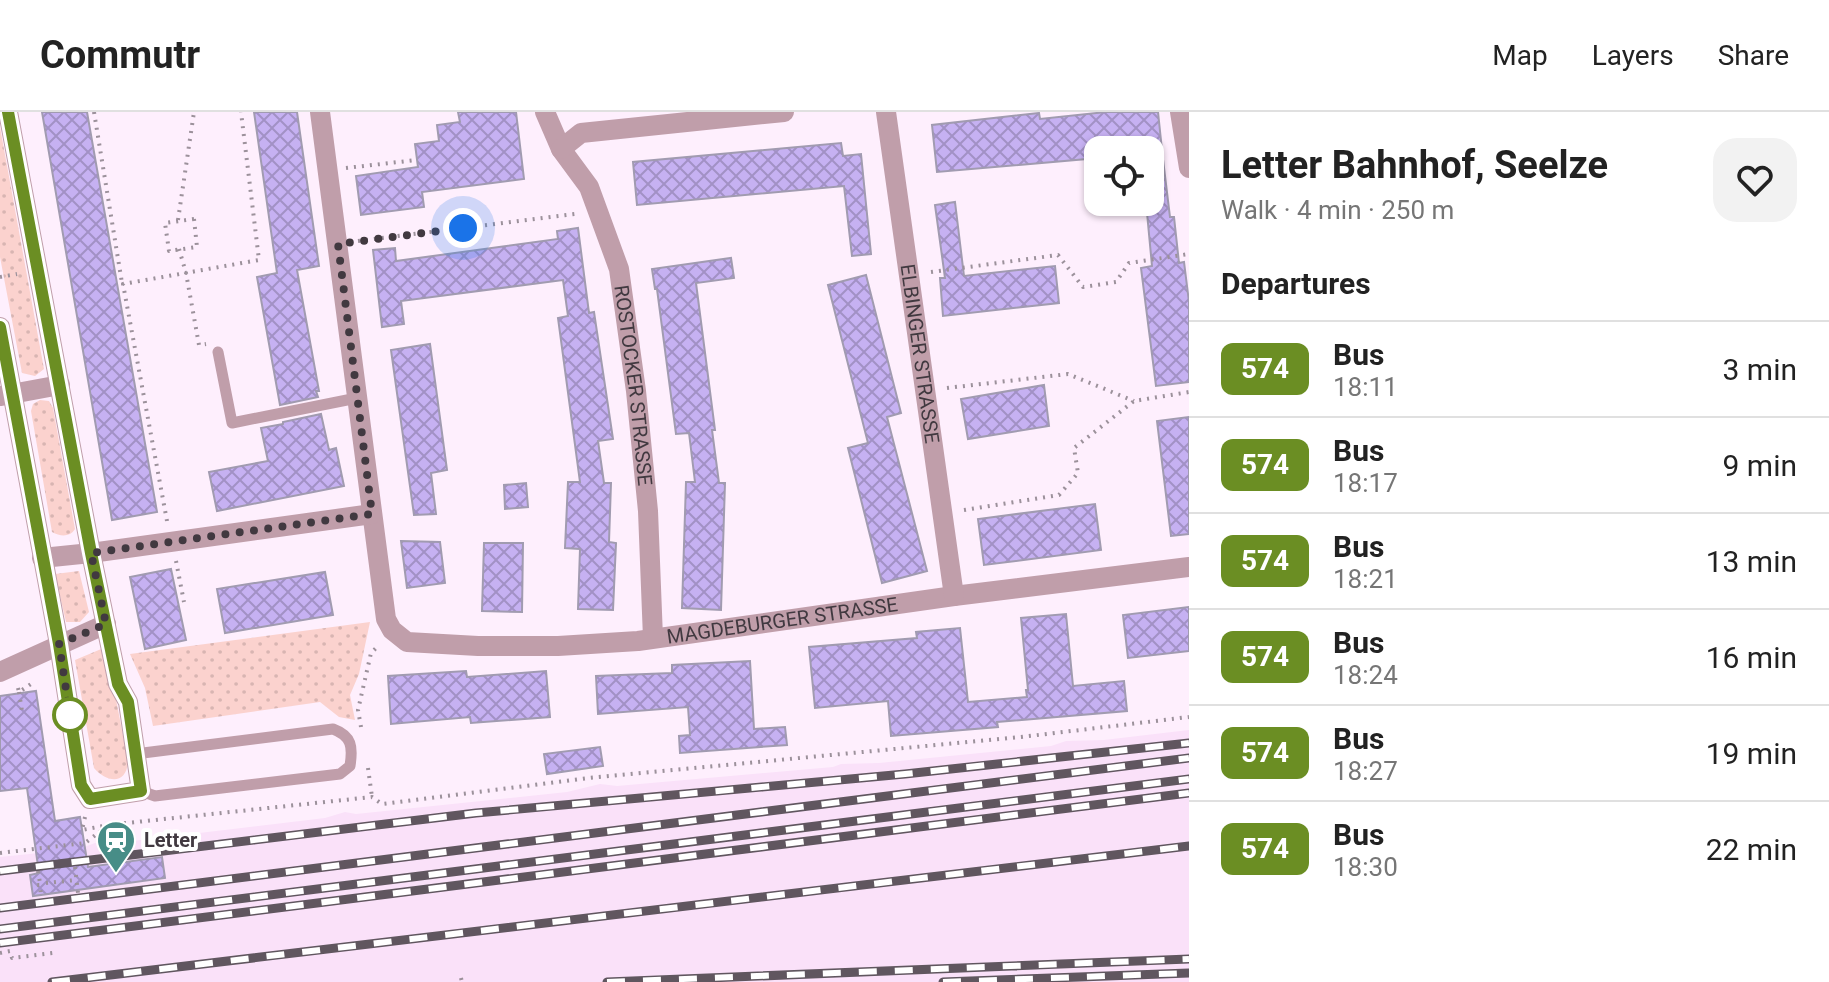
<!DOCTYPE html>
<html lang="en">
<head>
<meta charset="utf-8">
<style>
	:root { --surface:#fff; --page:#f2f2f2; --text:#222; --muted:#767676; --line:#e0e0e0 }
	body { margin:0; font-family:Roboto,sans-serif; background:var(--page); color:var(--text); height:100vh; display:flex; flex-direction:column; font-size:30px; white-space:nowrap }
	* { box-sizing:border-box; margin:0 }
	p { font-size:26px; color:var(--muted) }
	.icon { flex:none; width:44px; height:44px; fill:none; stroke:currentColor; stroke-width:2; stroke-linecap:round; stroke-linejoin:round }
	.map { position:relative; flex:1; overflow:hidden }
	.sheet { display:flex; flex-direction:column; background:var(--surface); width:640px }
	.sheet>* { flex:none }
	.badge { padding:0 16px; border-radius:12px; font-size:28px; line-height:52px }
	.buttons { position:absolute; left:1084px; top:24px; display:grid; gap:16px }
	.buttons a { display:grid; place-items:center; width:80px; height:80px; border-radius:16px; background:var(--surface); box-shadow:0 2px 6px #0004; font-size:40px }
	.you { position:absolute; width:40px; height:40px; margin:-20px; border:6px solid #fff; border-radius:50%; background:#1a73e8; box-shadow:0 0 0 12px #1a73e833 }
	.map>.badge { position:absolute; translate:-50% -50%; box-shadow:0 0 0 4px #fff }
	h2 { padding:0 32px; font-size:30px; line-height:72px }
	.round { display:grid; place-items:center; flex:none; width:84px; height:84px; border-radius:24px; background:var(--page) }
	.overview { display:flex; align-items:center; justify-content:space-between; height:136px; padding:0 32px }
	h1 { font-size:38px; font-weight:700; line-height:60px }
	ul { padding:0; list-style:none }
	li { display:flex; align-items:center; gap:24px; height:96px; padding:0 32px; border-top:2px solid var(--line) }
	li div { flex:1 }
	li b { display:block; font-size:30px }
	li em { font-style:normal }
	li .badge { min-width:88px; font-weight:700; text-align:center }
	header { display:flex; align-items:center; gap:48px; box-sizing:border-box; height:112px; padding:0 40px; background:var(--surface); border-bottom:2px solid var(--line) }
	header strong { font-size:38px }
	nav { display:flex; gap:44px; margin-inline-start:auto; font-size:28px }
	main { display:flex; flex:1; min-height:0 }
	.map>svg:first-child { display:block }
	.built { fill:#fae1f9 }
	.green { fill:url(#green-dots) }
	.building { fill:url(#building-cross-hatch); stroke:#a19bb0; stroke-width:2 }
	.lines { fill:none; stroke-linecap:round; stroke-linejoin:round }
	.path { stroke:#9c919b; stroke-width:4; stroke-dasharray:2 6; stroke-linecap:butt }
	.service { stroke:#c09eaa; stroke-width:11 }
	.minor { stroke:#c09eaa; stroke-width:20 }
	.rail-casing { stroke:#60565f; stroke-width:9 }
	.rail { stroke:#fff; stroke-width:6; stroke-dasharray:18; stroke-linecap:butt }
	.line-casing { stroke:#fff; stroke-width:18 }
	.line { stroke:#6b8e23; stroke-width:12 }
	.walk { stroke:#413940; stroke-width:8; stroke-dasharray:0 14.4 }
	.stop-dot { fill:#fff; stroke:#6b8e23; stroke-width:4 }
	.labels { text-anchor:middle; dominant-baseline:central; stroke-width:8; stroke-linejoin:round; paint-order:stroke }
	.street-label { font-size:20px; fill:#413940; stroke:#fff }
	.poi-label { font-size:20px; font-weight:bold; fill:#413940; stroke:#fff; text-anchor:start }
</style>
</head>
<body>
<header>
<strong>Commutr</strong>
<nav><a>Map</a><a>Layers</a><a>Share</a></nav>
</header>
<main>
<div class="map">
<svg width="1189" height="870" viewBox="0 0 1189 870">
	<defs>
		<pattern id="green-dots" width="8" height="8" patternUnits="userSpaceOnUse" patternTransform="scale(2)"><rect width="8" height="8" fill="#fbd2ce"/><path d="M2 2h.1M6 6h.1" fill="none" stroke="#d8b5b2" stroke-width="1.8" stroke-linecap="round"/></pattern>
		<pattern id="building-cross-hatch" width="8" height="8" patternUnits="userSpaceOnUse" patternTransform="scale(2)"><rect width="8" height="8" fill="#c6b1f2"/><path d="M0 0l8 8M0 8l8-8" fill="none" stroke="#a291c5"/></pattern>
	</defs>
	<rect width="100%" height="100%" fill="#feeffd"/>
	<path class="built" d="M1189 618V870H0V745L79 737 95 731 110 729H132L325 706 345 700 356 702 567 680 600 672 617 674 833 655 841 652 879 651 1051 634 1066 629 1104 628Z"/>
	<path class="green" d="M0 15 44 257 35 264 22 261 0 145Z
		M40 288 49 289 53 296 75 417C70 425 61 425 52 420L31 299 33 292Z
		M79 459 89 500 80 510H66L55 462Z
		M370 510 359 562 350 583 355 608 339 605 320 590 153 614 145 576 130 542Z
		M106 535 128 650C126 674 106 670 94 656L75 548Z"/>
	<path class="building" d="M42 0H87L157 400 112 408Z
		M254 0H297L319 154 297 158 319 279H316L318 285 280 293 257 165 277 161Z
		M458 0H516L524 67 422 80 424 95 361 103 356 64 418 55 415 32 439 29 437 13 460 10Z
		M1106 0H1158L1162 38H1098V46L937 60 932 13 1039 1 1040 7Z
		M841 31 843 44 861 42 871 142 852 144 844 74 637 93 633 50Z
		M1150 39H1162L1170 105H1174L1179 151 1184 150 1189 190V270L1156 274 1141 156 1152 154 1146 90H1150Z
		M955 90 964 164 1055 154 1059 191 943 204 940 166H945L935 93Z
		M578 116 589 201 594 200 613 327 598 329 604 371H611L609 430 616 431 613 498 578 497 580 437 565 436 568 370H580L558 206 568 204 563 168 401 189 404 212 382 215 373 138 395 136 396 149 558 127 557 119Z
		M731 146 734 166 696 171 715 318H712L719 371H725L721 498 682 496 686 370H695L689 321 676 322 657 177H655L652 157Z
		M866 163 901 301 887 305 927 459 882 471 848 336 868 331 828 173Z
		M430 232 447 358 431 361 436 402 414 403 391 238Z
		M1044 273 1049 314 968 327 961 287Z
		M321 302 329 338 336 336 344 374 217 399 209 360 268 349 261 316 283 312V310Z
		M1189 305V422L1171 424 1157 309Z
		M526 371 528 395 505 397 504 373Z
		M1095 392 1101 438 984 453 978 407Z
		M401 429 440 430 445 471 407 476Z
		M484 431H523L522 500 482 499Z
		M171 457 186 528 145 537 130 465Z
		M325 460 333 503 225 521 217 477Z
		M1189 495V539L1128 546 1123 503Z
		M1066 502 1073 574 1124 569 1127 599 997 610 998 615 891 624 888 589 815 596 809 535 917 526 916 520 960 516 968 590 1027 585 1026 578H1028L1021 506Z
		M750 549 754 617 785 615 787 633 680 641 679 624 690 623 688 595 598 602 596 564 672 561V553Z
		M466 559 467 565 546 559 550 605 471 611 470 605 391 612 388 564Z
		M36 579 55 709 80 705 88 755 162 745 165 766 33 784 30 763 39 761 27 676 0 679V584Z
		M600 635 603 654 547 662 544 642Z"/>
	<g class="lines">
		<path class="path" d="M94 0 122 171
			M346 56 416 48
			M194 107 197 135 169 139 165 111Z
			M178 108 194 0
			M358 129 575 102
			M179 137 186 161 199 233 206 232
			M931 160 1058 143 1083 175 1116 170 1129 151 1189 142
			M0 165 17 162
			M947 276 1068 262 1134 289
			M964 398 1059 383 1078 361 1074 336 1134 289 1189 280
			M167 409 123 172 259 148 241 0
			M176 449 184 490
			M18 576 19 580 31 572
			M19 580 22 599
			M361 615 358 598 371 541 379 533
			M368 656 372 685
			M85 705 82 718 108 713 372 685 382 692 588 666 1021 625 1189 605
			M0 741 85 731 106 715
			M75 755 78 781
			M38 759 40 771 37 773H40L41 785
			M46 771 76 768
			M0 841 10 839 12 846 53 841
			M461 866 462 870"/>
		<path class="service" d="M218 240 232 311 357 286
			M135 642 333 617C352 624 353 635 350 654L340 662 155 684 141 679"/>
		<g class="minor">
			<path id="s1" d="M320 0 386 507 392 518 407 530 478 534H558L638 529 954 484 1189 455"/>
			<path id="s2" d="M545 0 561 37 589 75 619 157 636 279 648 399 653 526"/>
			<path id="s3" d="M886 0 954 484"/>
			<path d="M1180 0 1189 56"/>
			<path d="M561 37 581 21 784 0"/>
			<path d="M0 215 59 532 81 673 90 687 141 679 128 590 118 572 91 441 8 0"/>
			<path d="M1 284 60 273"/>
			<path d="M42 446 91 441 372 402"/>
			<path d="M0 560 106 512"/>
		</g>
		<g class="rail-casing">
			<path id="rail" d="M0 759 476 701 905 662 1189 631
				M0 796 1189 646
				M0 817 1189 667
				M0 831 1189 681
				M52 870 1189 734
				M607 870 1189 847
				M943 870 1189 861"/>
		</g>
		<use href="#rail" class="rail"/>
	</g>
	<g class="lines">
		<g class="line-casing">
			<path id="line" d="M0 215 59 532 81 673 90 687 141 679 128 590 118 572 91 441 8 0"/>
		</g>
		<use href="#line" class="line"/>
		<path class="walk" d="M70 603 59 532 106 512 91 441 372 402 338 132 463 116"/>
	</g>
	<defs>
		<g id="station-pin" transform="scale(2)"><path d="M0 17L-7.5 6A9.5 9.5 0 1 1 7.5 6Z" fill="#478d87" stroke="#fff"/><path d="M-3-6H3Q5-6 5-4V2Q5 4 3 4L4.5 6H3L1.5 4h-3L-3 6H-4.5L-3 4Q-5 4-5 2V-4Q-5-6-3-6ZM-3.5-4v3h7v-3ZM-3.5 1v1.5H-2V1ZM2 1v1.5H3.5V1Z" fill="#fff"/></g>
	</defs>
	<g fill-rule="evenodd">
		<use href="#station-pin" x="116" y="728"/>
	</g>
	<circle class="stop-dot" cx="70" cy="603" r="16"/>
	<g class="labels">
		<g class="street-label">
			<text stroke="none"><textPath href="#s3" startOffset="244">ELBINGER STRASSE</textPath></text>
			<text stroke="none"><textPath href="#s2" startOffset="292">ROSTOCKER STRASSE</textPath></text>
			<text stroke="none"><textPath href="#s1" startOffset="920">MAGDEBURGER STRASSE</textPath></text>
		</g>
		<g class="poi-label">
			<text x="144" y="728">Letter</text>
		</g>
	</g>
</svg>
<div class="buttons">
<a><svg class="icon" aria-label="locate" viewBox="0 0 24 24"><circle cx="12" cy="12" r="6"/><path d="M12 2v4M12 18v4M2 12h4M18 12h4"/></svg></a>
</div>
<div class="you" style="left:463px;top:116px"></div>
</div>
<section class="sheet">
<div class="overview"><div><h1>Letter Bahnhof, Seelze</h1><p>Walk · 4 min · 250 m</p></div><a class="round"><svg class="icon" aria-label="heart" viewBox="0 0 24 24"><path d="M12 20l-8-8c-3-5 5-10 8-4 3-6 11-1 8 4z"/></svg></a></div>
<h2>Departures</h2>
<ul>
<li><span class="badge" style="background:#6b8e23;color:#fff">574</span><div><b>Bus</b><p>18:11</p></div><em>3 min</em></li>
<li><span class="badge" style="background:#6b8e23;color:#fff">574</span><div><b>Bus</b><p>18:17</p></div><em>9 min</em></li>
<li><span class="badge" style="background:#6b8e23;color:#fff">574</span><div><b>Bus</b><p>18:21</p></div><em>13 min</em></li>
<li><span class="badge" style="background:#6b8e23;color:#fff">574</span><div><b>Bus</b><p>18:24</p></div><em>16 min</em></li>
<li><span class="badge" style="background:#6b8e23;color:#fff">574</span><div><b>Bus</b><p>18:27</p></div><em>19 min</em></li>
<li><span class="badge" style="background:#6b8e23;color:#fff">574</span><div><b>Bus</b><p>18:30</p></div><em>22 min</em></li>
</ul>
</section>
</main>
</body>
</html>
